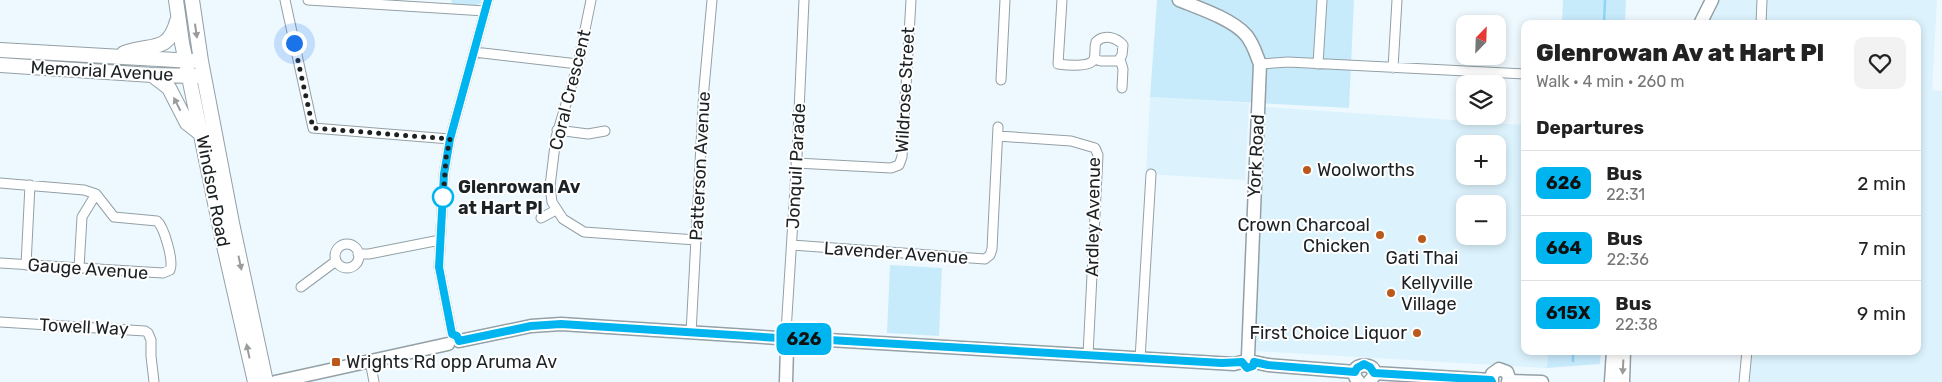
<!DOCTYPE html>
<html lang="en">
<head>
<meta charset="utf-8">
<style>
	:root { --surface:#fff; --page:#f2f2f2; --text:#222; --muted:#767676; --line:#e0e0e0 }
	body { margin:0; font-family:Rubik,sans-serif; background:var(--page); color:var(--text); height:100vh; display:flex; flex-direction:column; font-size:19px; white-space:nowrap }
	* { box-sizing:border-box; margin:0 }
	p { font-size:16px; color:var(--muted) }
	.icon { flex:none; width:28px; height:28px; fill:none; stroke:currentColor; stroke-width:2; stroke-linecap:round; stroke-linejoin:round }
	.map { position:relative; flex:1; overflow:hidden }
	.side { position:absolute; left:1521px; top:20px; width:400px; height:335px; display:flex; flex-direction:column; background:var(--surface); border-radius:10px; box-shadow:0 2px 8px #0003 }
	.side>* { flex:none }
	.badge { padding:0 10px; border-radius:8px; font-size:18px; line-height:32px }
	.needle { width:32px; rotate:23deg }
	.buttons { position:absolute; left:1456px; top:15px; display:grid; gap:10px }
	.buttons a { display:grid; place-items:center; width:50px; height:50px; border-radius:10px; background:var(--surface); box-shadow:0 2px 8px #0003; font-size:25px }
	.you { position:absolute; width:25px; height:25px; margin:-12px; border:4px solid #fff; border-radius:50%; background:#1a73e8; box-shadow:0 0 0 8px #1a73e833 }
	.map>.badge { position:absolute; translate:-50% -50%; box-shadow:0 0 0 2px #fff }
	h2 { padding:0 15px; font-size:19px; line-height:45px }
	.round { display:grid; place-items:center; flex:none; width:52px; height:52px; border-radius:10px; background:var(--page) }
	.head { display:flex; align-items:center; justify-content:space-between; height:85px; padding:0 15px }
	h1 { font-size:24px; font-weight:800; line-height:38px }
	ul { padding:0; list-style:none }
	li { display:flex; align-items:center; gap:15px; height:65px; padding:0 15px; border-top:1px solid var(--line) }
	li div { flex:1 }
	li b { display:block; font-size:19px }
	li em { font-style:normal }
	li .badge { min-width:55px; font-weight:700; text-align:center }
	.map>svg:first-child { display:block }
	.built { fill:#dcf3fd; fill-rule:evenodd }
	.green { fill:#c8ebfc }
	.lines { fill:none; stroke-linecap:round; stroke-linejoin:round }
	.stream { stroke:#8ed6f5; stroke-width:2.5 }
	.street-casing { stroke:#93a0a6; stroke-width:11 }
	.secondary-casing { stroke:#93a0a6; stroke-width:15 }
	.primary-casing { stroke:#93a0a6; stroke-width:16 }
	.street { stroke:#fff; stroke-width:9 }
	.secondary { stroke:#fff; stroke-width:12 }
	.primary { stroke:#fff; stroke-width:14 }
	.oneway { fill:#999b9c }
	.line-casing { stroke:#fff; stroke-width:11 }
	.line { stroke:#00b5ef; stroke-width:8 }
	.walk { stroke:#1c2124; stroke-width:5; stroke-dasharray:0 9 }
	.poi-dot { fill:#bb591d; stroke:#fff; stroke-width:2 }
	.stop-dot { fill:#fff; stroke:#00b5ef; stroke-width:2.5 }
	.labels { text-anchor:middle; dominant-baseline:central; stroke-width:4; stroke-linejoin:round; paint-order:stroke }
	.street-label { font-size:18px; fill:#1c2124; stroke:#fff }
	.poi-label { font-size:18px; fill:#1c2124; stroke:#fff; text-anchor:start }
	.stop-label { font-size:18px; font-weight:bold; fill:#1c2124; stroke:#fff; text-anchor:start }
</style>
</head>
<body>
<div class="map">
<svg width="1942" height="382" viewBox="0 0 1942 382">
	<rect width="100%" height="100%" fill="#eef9ff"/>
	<path class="built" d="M1712 0H1937L1932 90 1942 91V382H1745L1747 351H1918V24H1700Z
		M1150 97 1249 103 1245 180 1146 174Z
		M1265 107 1525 125V351H1548L1547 368 1254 351ZM1465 144H1498V176H1465ZM1465 204H1498V236H1465Z"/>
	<path class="green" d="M451 0H481V3L474 6 452 4Z
		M1157 0H1354L1349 108 1150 97Z
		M1563 0H1626L1625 24H1562Z
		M890 265 942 268 939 336 887 333Z
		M1548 351H1601L1600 364 1547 368Z"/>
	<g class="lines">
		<path class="stream" d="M1604 24 1605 0
			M1573 361V351"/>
		<g class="street-casing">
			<path id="street" d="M285 0 313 128 450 139
				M308 0 485 11
				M591 0 578 64 556 137 550 186 552 202 563 219 584 232 696 240
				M1062 0 1058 64C1066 65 1091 68 1094 59 1096 53 1094 48 1096 42 1104 34 1116 37 1123 45L1122 55 1118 61H1101L1094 59
				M1761 24 1762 0
				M474 52 578 64
				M1120 59 1123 69 1122 88
				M1260 64 1288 62 1525 74
				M1318 64 1322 0
				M1393 68 1397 0
				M1001 80 1005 0
				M557 130 588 134 605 131
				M998 136 1071 141 1095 148 1098 155 1088 355
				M796 163 891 168 899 165 902 157 911 0
				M0 183 84 190 96 194 114 217 157 221C164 227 174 261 170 270L163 273 0 263
				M541 218 556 210
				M335 256a12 12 0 1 1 24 0a12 12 0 1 1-24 0Z
				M792 245 985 259 990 255 992 249 998 127
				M358 254H369L440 240
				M26 265 30 185
				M79 268 82 217 96 194
				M301 287 336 261
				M0 322 145 331 148 333 151 340V356L154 382
				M786 332 797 156 804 0
				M691 333 704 88 712 0
				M452 334 439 267 444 174 450 139 488 0
				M1140 359 1151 174
				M370 361 374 382
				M1744 382 1747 351"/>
		</g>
		<g class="secondary-casing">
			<path id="secondary" d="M1179 0C1199 8 1232 19 1246 35 1253 43 1256 54 1260 64L1248 356
				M1700 24 1712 0
				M795 338 1234 364 1242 362
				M459 341 531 326 561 324 779 338
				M1254 362 1268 365 1355 372
				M1374 373 1491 380
				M1508 381 1542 382
				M275 382 448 344
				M786 382 787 348
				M1359 382C1338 360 1391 360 1369 382
				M1492 382V374L1499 369 1507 372 1509 378 1508 382
				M1611 382 1613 351
				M1623 382 1624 351"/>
		</g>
		<g class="primary-casing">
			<path id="primary" d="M176 0 182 43 222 237 255 382
				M192 0 201 61 232 223 266 382
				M0 50 193 61
				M124 53C151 43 168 54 177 21
				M0 65 152 75 198 76
				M152 75 169 88 187 123 201 134"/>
		</g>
		<use href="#street" class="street"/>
		<use href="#secondary" class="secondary"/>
		<use href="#primary" class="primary"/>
	</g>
	<defs><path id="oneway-solid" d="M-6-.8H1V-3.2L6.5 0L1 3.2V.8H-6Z" transform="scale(1.25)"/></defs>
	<g class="oneway">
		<use href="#oneway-solid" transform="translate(196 31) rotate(82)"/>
		<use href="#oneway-solid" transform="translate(177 104) rotate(-117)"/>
		<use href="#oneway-solid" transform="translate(240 263) rotate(78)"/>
		<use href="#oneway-solid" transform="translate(248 351) rotate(-102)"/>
		<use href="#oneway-solid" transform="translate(1623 367) rotate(93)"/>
	</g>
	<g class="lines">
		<g class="line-casing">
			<path id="line" d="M488 0 450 139 444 174 439 267 452 334 457 336 459 341 531 326 561 324 779 338 782 333 788 332 792 334 795 338 1222 363 1242 362 1247 368 1253 366 1254 362 1268 365 1355 372 1357 368 1364 364 1370 367 1374 373 1491 380 1492 382"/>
		</g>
		<use href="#line" class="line"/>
		<path class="walk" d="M294 43 313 128 450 139 446 158 443 200V197"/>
	</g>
	<g class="poi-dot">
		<circle cx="1307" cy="170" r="5"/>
		<circle cx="1380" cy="235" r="5"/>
		<circle cx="1422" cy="239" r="5"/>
		<circle cx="1391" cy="293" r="5"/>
		<circle cx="1417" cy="333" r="5"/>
		<rect x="331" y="357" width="10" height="10" rx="2.5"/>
	</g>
	<circle class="stop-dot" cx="443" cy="197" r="10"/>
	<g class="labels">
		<g class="street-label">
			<text transform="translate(102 71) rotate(3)">Memorial Avenue</text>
			<text transform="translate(570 90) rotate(-76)">Coral Crescent</text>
			<text transform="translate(905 90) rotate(-87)">Wildrose Street</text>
			<text transform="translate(1256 156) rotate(-87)">York Road</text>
			<text transform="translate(700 166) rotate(-87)">Patterson Avenue</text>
			<text transform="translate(796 166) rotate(-87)">Jonquil Parade</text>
			<text transform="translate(213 191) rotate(79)">Windsor Road</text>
			<text transform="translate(1093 217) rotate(-89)">Ardley Avenue</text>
			<text transform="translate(896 253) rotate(4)">Lavender Avenue</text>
			<text transform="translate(88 269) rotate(4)">Gauge Avenue</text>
			<text transform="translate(84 327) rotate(3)">Towell Way</text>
		</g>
		<g class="poi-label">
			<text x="1317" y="170">Woolworths</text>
			<text x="1370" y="225" text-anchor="end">Crown Charcoal<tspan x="1370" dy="21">Chicken</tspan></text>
			<text x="1422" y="258" text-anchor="middle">Gati Thai</text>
			<text x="1401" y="283">Kellyville<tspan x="1401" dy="21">Village</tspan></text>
			<text x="1407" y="333" text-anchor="end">First Choice Liquor</text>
			<text x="346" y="362">Wrights Rd opp Aruma Av</text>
		</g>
		<g class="stop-label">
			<text x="458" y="187">Glenrowan Av<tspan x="458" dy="21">at Hart Pl</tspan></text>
		</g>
	</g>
</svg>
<div class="buttons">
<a><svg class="needle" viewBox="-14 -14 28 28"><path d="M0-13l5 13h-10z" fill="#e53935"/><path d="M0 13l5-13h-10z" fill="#767676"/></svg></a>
<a><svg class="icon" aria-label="layers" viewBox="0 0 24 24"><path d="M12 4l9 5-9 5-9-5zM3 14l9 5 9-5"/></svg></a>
<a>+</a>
<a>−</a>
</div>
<div class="you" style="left:294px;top:43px"></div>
<b class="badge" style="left:804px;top:339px;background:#00b5ef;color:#111">626</b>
<section class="side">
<div class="head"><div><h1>Glenrowan Av at Hart Pl</h1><p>Walk · 4 min · 260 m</p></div><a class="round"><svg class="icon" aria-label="heart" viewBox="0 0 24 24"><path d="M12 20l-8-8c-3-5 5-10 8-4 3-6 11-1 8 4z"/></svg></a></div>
<h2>Departures</h2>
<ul>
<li><span class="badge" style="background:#00b5ef;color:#111">626</span><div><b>Bus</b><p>22:31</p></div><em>2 min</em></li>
<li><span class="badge" style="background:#00b5ef;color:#111">664</span><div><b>Bus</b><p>22:36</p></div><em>7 min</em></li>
<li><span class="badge" style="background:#00b5ef;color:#111">615X</span><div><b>Bus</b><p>22:38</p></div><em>9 min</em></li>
</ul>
</section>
</div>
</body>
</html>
